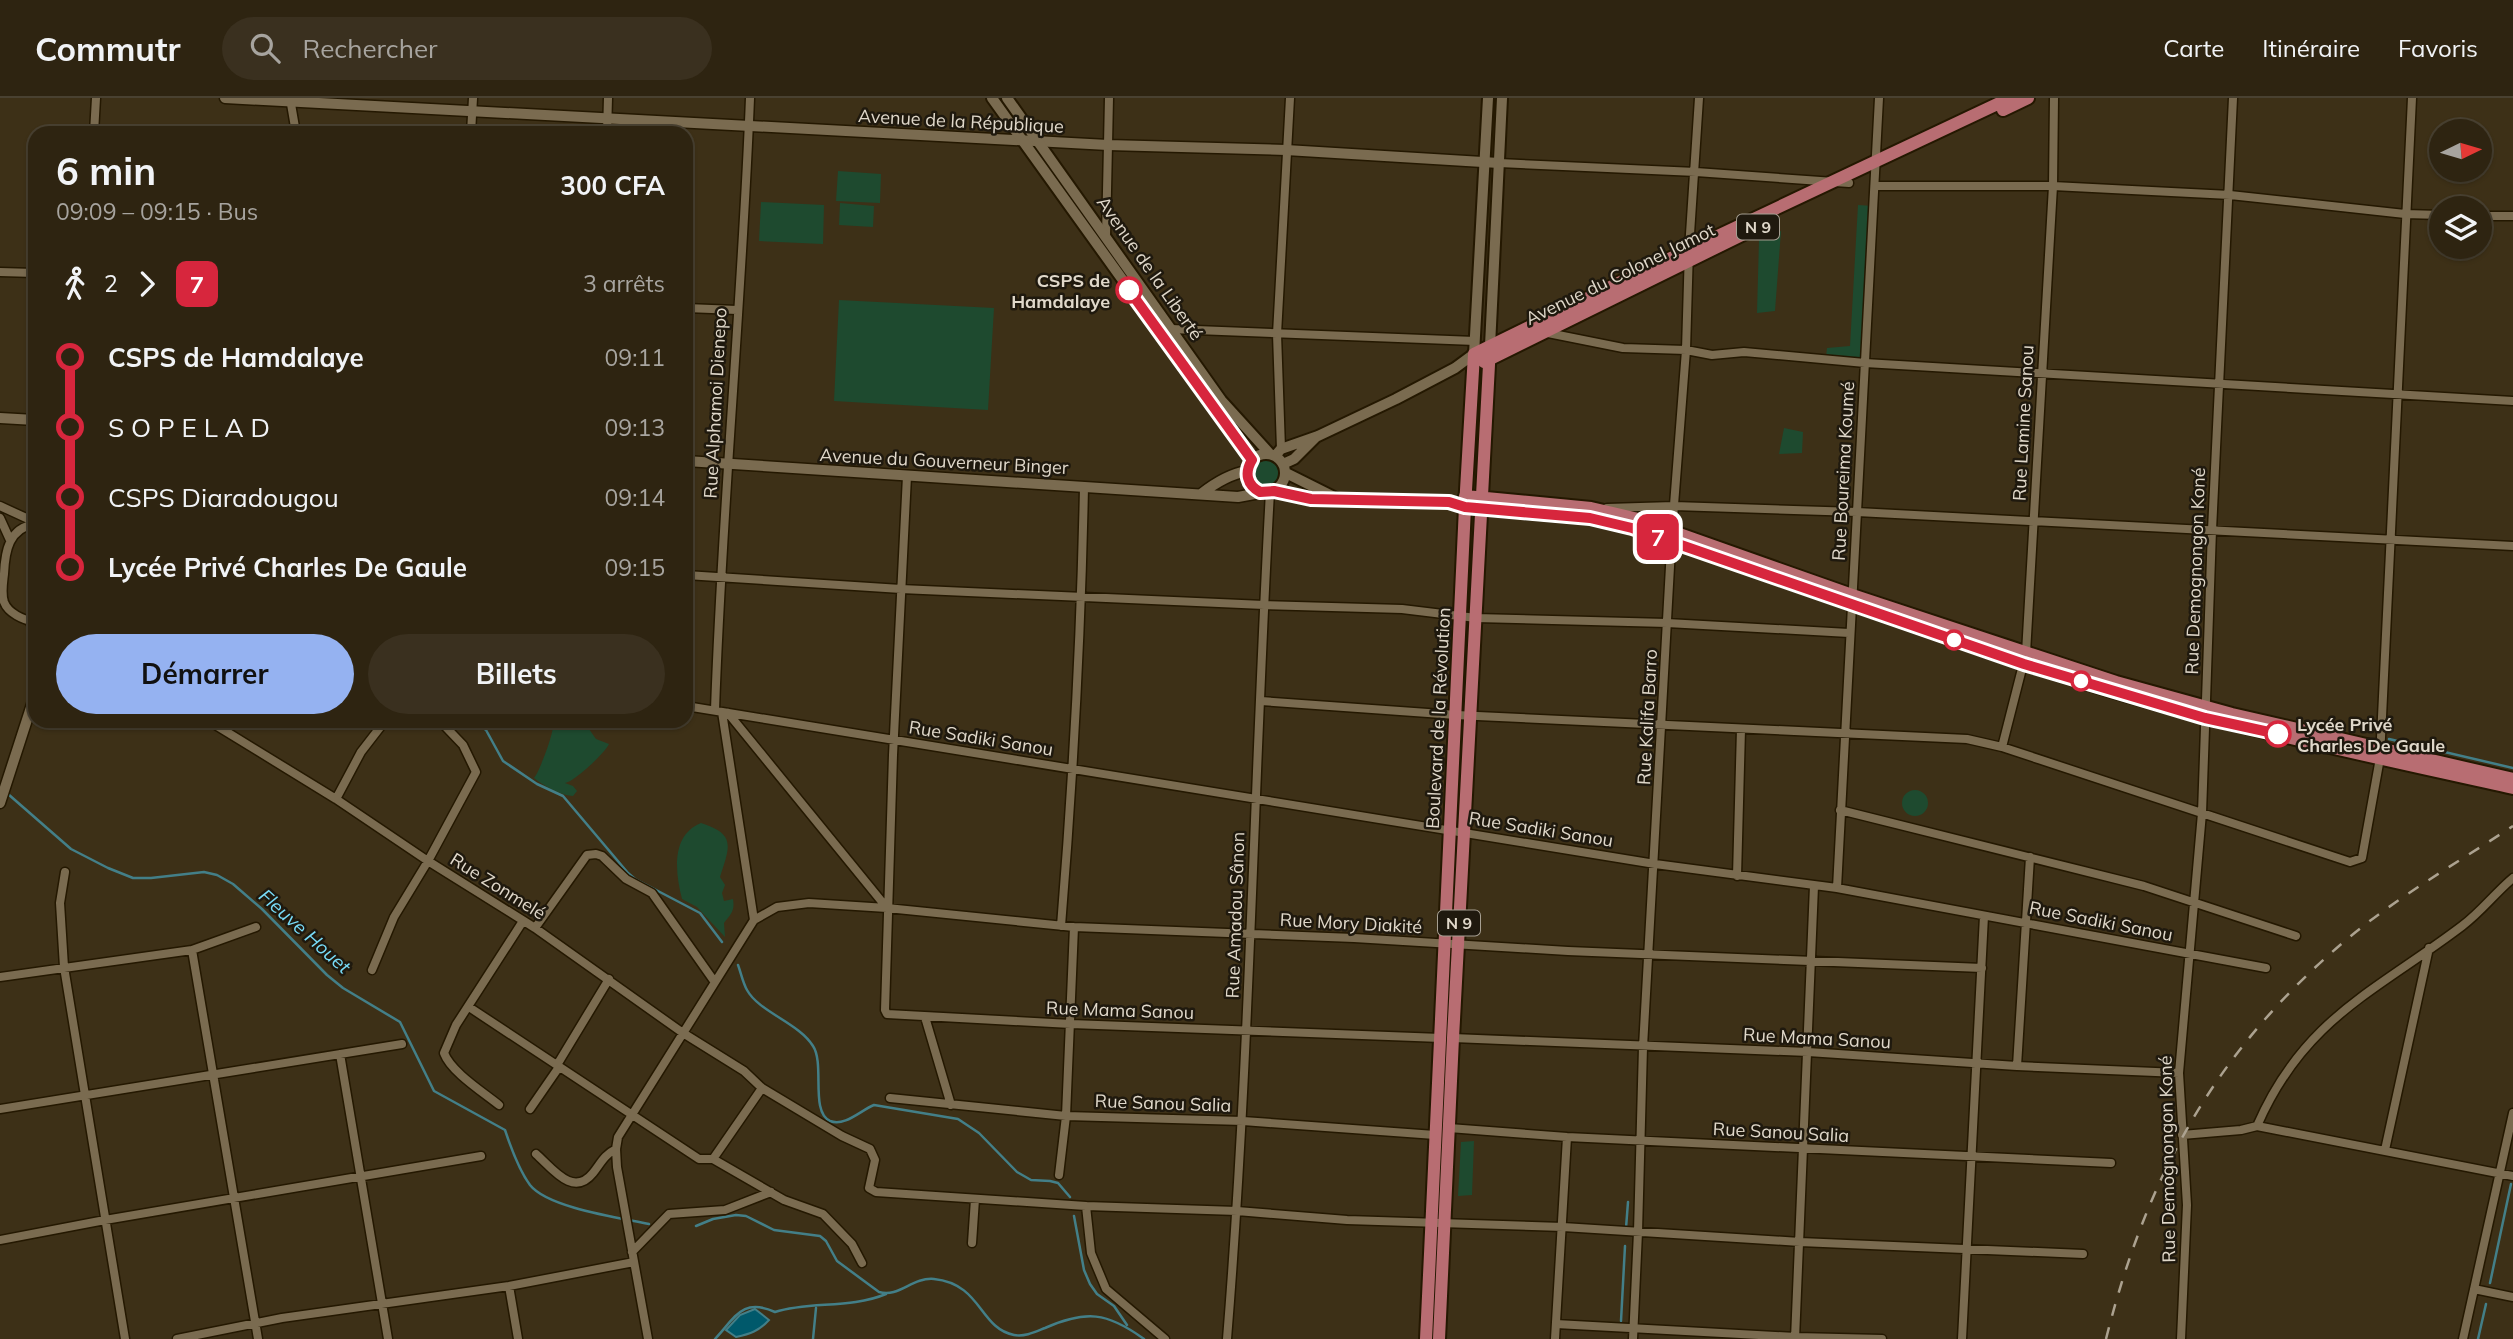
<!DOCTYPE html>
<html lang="fr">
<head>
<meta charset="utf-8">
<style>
	:root { --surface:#2e2411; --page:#3a301f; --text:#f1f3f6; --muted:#a7a49f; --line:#494131; --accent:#95b2f1 }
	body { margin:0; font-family:Mulish,sans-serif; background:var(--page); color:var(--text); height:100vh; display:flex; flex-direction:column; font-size:26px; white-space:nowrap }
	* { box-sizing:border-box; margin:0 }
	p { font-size:23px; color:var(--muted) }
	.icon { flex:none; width:38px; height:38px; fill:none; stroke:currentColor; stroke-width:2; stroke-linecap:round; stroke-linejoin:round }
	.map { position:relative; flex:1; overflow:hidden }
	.panel { position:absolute; left:28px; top:28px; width:665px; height:602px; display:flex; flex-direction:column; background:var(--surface); border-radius:21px; box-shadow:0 2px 5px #0004,0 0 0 2px var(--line) }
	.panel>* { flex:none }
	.badge { padding:0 14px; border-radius:10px; font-size:24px; line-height:46px }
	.needle { width:46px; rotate:85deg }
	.controls { position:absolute; left:2429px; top:21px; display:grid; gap:14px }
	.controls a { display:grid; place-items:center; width:63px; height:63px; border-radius:50%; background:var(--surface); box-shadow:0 2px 5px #0004,0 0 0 2px var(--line); font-size:35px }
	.map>.badge { position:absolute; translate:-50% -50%; box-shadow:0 0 0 4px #fff }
	.legs { display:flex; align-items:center; gap:10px; height:77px; padding:0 28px; font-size:23px }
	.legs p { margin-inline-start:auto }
	.overview { display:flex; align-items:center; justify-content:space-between; height:119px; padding:0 28px }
	h1 { font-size:38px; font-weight:700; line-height:52px }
	.primary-button { display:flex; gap:14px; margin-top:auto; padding:14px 28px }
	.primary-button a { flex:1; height:80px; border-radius:42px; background:var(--accent); color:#111; font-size:28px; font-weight:700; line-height:80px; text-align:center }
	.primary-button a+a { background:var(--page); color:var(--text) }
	ul { padding:0 28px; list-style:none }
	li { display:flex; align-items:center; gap:24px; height:70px; font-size:26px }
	li i { display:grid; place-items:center; width:10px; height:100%; margin:0 9px; background:currentColor }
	li i::after { content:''; width:18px; height:18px; margin:-9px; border:5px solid; border-radius:50%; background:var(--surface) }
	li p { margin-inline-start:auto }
	li:first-child i { background:linear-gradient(#0000 50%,currentColor 0) }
	li:last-child i { background:linear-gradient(currentColor 50%,#0000 0) }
	header { display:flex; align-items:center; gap:42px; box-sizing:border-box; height:98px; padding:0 35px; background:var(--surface); border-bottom:2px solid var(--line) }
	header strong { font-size:33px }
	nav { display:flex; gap:38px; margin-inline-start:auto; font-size:24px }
	.search { width:490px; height:63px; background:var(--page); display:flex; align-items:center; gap:18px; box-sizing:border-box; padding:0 24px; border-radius:38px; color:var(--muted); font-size:26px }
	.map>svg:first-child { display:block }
	.green { fill:#1e4a2f }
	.water { fill:#00596b; stroke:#437f88; stroke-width:2 }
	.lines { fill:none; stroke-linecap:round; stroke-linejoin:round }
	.stream { stroke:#437f88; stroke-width:2.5 }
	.minor-casing { stroke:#241801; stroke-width:11 }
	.tertiary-casing { stroke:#241801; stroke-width:13 }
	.secondary-casing { stroke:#241801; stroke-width:14 }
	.primary-casing { stroke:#241801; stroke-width:16 }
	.minor { stroke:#7a6b50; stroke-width:8 }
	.tertiary { stroke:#7a6b50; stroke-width:10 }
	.secondary { stroke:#7a6b50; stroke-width:10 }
	.primary { stroke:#b86d72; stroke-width:12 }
	.rail { stroke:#aca290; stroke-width:2.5; stroke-dasharray:12 12; stroke-linecap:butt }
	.line-1-casing { stroke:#fff; stroke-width:16 }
	.line-1 { stroke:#d7263d; stroke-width:10 }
	.stop-1-dot { fill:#fff; stroke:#d7263d; stroke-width:3.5 }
	.labels { text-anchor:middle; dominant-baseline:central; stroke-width:5; stroke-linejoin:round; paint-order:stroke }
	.shield { fill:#1f190e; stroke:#a69f92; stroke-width:2 }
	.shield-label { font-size:16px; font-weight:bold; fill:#e0d8ca }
	.street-label { font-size:18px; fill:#e0d8ca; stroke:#1f190e }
	.stop-label { font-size:18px; font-weight:bold; fill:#e0d8ca; stroke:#1f190e; text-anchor:end }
	.water-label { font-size:19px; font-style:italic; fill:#78dbf7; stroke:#1f190e }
</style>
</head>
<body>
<header>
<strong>Commutr</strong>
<div class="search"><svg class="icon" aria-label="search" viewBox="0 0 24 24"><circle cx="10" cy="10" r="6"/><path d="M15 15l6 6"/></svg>Rechercher</div>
<nav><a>Carte</a><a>Itinéraire</a><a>Favoris</a></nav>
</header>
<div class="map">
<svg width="2513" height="1241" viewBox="0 0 2513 1241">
	<rect width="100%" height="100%" fill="#3d3017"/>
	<path class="green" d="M838 73 881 76 880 105 836 103Z
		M761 104 824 107 823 146 759 143Z
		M840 105 874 108 873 129 839 127Z
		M1858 107 1873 108 1862 263 1826 259 1827 250 1850 248Z
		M1781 133 1775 213 1757 215 1759 142Z
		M839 202 994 210 988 312 834 303Z
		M1784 330 1803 334 1802 355 1779 356Z
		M1252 374a15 15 0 1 1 30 0a15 15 0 1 1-30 0Z
		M557 623 584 624 596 641 609 646C606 654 574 684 565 685L573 688 577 693 573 698C563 698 542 687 534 680 539 675 554 635 553 627Z
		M1902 705a13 13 0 1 1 26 0a13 13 0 1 1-26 0Z
		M701 725C736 736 730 748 720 779L725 787 722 795 724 803 733 801C735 813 731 816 724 825L725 839 697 809 682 801C675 774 671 737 701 725Z
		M1474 1043 1472 1097 1458 1098 1461 1044Z"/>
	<path class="water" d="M755 1211 769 1222C759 1233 750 1236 736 1239L726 1232 740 1217Z"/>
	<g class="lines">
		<path class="stream" d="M472 623 486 632 503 663 537 686 563 698 628 775 635 781 700 815 722 844
			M2389 641 2513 670
			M0 689 71 751 108 770 133 780H151L204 774 217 777 233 786 262 811 327 877 343 890 400 924 434 993 505 1032C511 1050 519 1072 530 1087 548 1110 621 1120 649 1126
			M738 867C741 875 743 885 747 892 759 914 799 925 813 948 825 966 810 1014 830 1023 845 1029 861 1012 874 1007L958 1021 979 1035 1017 1074 1031 1082 1050 1083 1058 1085 1070 1099
			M1074 1118 1084 1172 1090 1186 1097 1196 1114 1208 1127 1227
			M696 1128 713 1121 736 1117 746 1118 774 1132 820 1138 826 1143 837 1163 879 1194C899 1200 912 1179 934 1181 982 1186 979 1230 1014 1237 1025 1239 1035 1234 1045 1230 1086 1212 1107 1214 1144 1241
			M1626 1130 1628 1104
			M2490 1185 2511 1086
			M1621 1223 1625 1148
			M715 1241C735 1220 742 1199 775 1214 810 1203 850 1211 886 1196
			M813 1241 816 1210
			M2478 1241 2486 1206"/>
		<g class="minor-casing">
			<path id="minor" d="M290 0 296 35
				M94 35 96 0
				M471 35 473 0
				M607 35 608 0
				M1499 65 1696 74 1849 85
				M1875 88H2053L2230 97 2405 116 2441 117
				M2480 118H2513
				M1106 139 1109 0
				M0 174 35 175
				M686 210 737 212
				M1171 231 1475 243
				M1543 234 1623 250 1686 252 1712 257 1744 254 1865 265 2513 303
				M1281 351 1277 236 1290 0
				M907 378 893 657 885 912 887 916 1071 926 1441 940
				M0 408 35 424
				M1607 410 1674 408 1857 414 2513 448
				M0 420 10 442
				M35 426C9 430 5 453 4 476 3 485 1 495 4 504 8 515 23 522 35 524
				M686 477 901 491 1264 507 1402 511 1476 520 1667 525 1849 535
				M1261 603 1456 617 1967 641 2002 649 2350 764 2362 760 2380 660 2412 0
				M686 608 1655 766 1837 790 2266 870
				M715 612C722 408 742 204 750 0
				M722 614 754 822
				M728 615 887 810
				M209 623 336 701 428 763 535 830 683 935 744 973 762 990 842 1038 870 1051 875 1062 869 1090 876 1094 1086 1108 1237 1113 1347 1122 1563 1129 1800 1144 2083 1156
				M2002 649 2026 555 2053 88 2054 0
				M336 701 361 654 385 623
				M1840 712 2144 788 2296 838
				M65 774 60 805 64 869 125 1241
				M1737 778 1741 631
				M1837 790 1879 0
				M1061 828C1073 682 1081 536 1084 389
				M535 830 587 757 596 756 602 758 626 781 652 795 714 883
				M192 852 258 1241
				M372 872 394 819 428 763 476 674 463 647 440 623
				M0 879 192 852 256 829
				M469 909 699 1061H713L762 990
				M925 919 951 1007
				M1453 940 1808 954 2017 968 2179 975
				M340 956 388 1241
				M557 967 609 881
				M2017 968 2030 759
				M890 1000 1066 1018 1243 1023 1435 1037
				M499 1007C483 994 451 974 444 955L456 927 523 823
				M0 1011 402 946
				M530 1011 559 969
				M2257 1028C2304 920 2375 894 2462 828 2481 814 2495 795 2513 780
				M1449 1030 1567 1039 2111 1065
				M2182 1037 2241 1032 2257 1028 2513 1078
				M2385 1052 2429 850
				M536 1056C552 1070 573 1100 593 1075 601 1065 604 1057 616 1051
				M713 1061 784 1102 823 1116 852 1146 862 1165
				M1059 1077 1066 1018 1074 829
				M1086 1108 1091 1155 1106 1191 1165 1241
				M0 1142 105 1122 481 1058
				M972 1145 975 1101
				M632 1154 669 1116 725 1112 771 1094
				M509 1188 518 1241
				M2474 1191 2513 1199
				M1556 1226 1796 1239 1882 1241
				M177 1241 282 1220 509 1188 634 1164
				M648 1241 617 1069 616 1051 618 1039 754 822 777 809 809 805 887 810 1074 829 1354 840 1568 853 1982 870
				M1227 1241C1250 959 1254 676 1270 394
				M1555 1241 1567 1039
				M1633 1241 1638 1134 1643 949 1672 433 1686 252 1689 151 1699 0
				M1795 1241 1814 788
				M1962 1241 1984 818
				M2181 1241 2187 1107 2179 975 2202 715 2212 432 2233 0
				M2463 1241 2513 1015"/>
		</g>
		<g class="tertiary-casing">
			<path id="tertiary" d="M225 0 1108 47 1286 52 1499 65
				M0 320 35 322
				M686 363 1238 399 1265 394
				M1201 396C1215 385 1230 376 1247 373
				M31 523 35 536
				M0 705 35 597"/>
		</g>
		<g class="secondary-casing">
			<path id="secondary" d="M992 0 1252 362
				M1007 0 1221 302 1270 356
				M1490 248 1502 0
				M1247 375a19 19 0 1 1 38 0a19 19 0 1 1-38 0Z
				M1275 358 1281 351 1318 338 1396 301 1455 270 1474 256 1488 0
				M1283 366 1294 361 1316 339
				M1286 375 1336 400
				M1274 393 1311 401 1449 404 1465 409"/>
		</g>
		<g class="primary-casing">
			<path id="primary" d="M2003 12 2028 0
				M1484 264 1766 125
				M1465 398 1591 410 1634 420 1852 497 2116 584 2232 616 2513 681
				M1465 409 1590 420 1632 430C1793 483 1950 544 2112 593 2244 632 2379 660 2513 690
				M1426 1241 1465 409 1474 256 1637 176 2010 0
				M1439 1241 1453 940 1490 248"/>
		</g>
		<use href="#minor" class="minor"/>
		<use href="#tertiary" class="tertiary"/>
		<use href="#secondary" class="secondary"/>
		<use href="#primary" class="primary"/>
		<path class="rail" d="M2106 1241C2147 1077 2216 952 2346 842 2397 799 2457 765 2513 728"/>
	</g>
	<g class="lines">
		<g class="line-1-casing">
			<path id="line-1" d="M1129 192 1252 362C1244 375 1247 387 1260 394L1274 393 1311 401 1449 404 1465 409 1590 420 1632 430 2024 566 2205 620 2278 636"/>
		</g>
		<use href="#line-1" class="line-1"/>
	</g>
	<g class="stop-1-dot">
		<circle cx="1129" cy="192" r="12"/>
		<circle cx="1954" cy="542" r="9"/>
		<circle cx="2081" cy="583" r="9"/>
		<circle cx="2278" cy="636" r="12"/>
	</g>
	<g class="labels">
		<g class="shield">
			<rect x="1737" y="116.5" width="42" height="25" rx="5"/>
			<rect x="1438" y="812.5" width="42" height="25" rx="5"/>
		</g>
		<g class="shield-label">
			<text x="1758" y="129">N 9</text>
			<text x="1459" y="825">N 9</text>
		</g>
		<g class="street-label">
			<text transform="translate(961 23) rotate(3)">Avenue de la République</text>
			<text transform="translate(1150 170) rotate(55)">Avenue de la Liberté</text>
			<text transform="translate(1620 176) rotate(-26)">Avenue du Colonel Jamot</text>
			<text transform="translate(715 305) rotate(-87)">Rue Alphamoi Dienepo</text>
			<text transform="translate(2023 325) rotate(-87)">Rue Lamine Sanou</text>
			<text transform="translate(944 363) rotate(3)">Avenue du Gouverneur Binger</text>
			<text transform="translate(1843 373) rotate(-87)">Rue Boureima Koumé</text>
			<text transform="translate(2195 473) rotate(-88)">Rue Demognongon Koné</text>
			<text transform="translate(1647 619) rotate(-87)">Rue Kalifa Barro</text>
			<text transform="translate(1438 620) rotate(-87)">Boulevard de la Révolution</text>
			<text transform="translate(981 640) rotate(9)">Rue Sadiki Sanou</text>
			<text transform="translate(1541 731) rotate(9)">Rue Sadiki Sanou</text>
			<text transform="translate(498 788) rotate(32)">Rue Zonmelé</text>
			<text transform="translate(1235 817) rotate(-88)">Rue Amadou Sânon</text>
			<text transform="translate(2101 823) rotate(11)">Rue Sadiki Sanou</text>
			<text transform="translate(1351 825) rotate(3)">Rue Mory Diakité</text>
			<text transform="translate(1120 912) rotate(2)">Rue Mama Sanou</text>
			<text transform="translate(1817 940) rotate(3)">Rue Mama Sanou</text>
			<text transform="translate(1163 1005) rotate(2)">Rue Sanou Salia</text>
			<text transform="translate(1781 1034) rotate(3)">Rue Sanou Salia</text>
			<text transform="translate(2167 1061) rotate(-91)">Rue Demognongon Koné</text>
		</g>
		<g class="stop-label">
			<text x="1110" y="182">CSPS de<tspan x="1110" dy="21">Hamdalaye</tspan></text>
			<text x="2297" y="626" text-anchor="start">Lycée Privé<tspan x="2297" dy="21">Charles De Gaule</tspan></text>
		</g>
		<g class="water-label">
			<text transform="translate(305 833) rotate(42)">Fleuve Houet</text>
		</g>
	</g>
</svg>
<div class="controls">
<a><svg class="needle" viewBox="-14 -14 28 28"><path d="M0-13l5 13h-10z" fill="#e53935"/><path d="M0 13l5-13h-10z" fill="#a7a49f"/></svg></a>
<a><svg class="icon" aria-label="layers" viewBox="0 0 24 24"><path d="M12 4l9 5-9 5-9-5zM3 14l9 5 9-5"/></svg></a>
</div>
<b class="badge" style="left:1658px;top:439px;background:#d7263d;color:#fff">7</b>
<section class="panel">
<div class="overview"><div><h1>6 min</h1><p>09:09 – 09:15 · Bus</p></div><b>300 CFA</b></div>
<div class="legs"><svg class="icon" aria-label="walk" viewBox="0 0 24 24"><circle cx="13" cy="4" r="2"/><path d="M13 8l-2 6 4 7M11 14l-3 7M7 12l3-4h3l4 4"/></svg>2<svg class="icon" aria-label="forward" viewBox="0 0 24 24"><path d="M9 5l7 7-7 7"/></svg><b class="badge" style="background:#d7263d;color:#fff">7</b><p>3 arrêts</p></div>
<ul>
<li><i style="color:#d7263d"></i><b>CSPS de Hamdalaye</b><p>09:11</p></li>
<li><i style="color:#d7263d"></i><span>S O P E L A D</span><p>09:13</p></li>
<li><i style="color:#d7263d"></i><span>CSPS Diaradougou</span><p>09:14</p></li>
<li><i style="color:#d7263d"></i><b>Lycée Privé Charles De Gaule</b><p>09:15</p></li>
</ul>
<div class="primary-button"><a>Démarrer</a><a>Billets</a></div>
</section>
</div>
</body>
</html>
